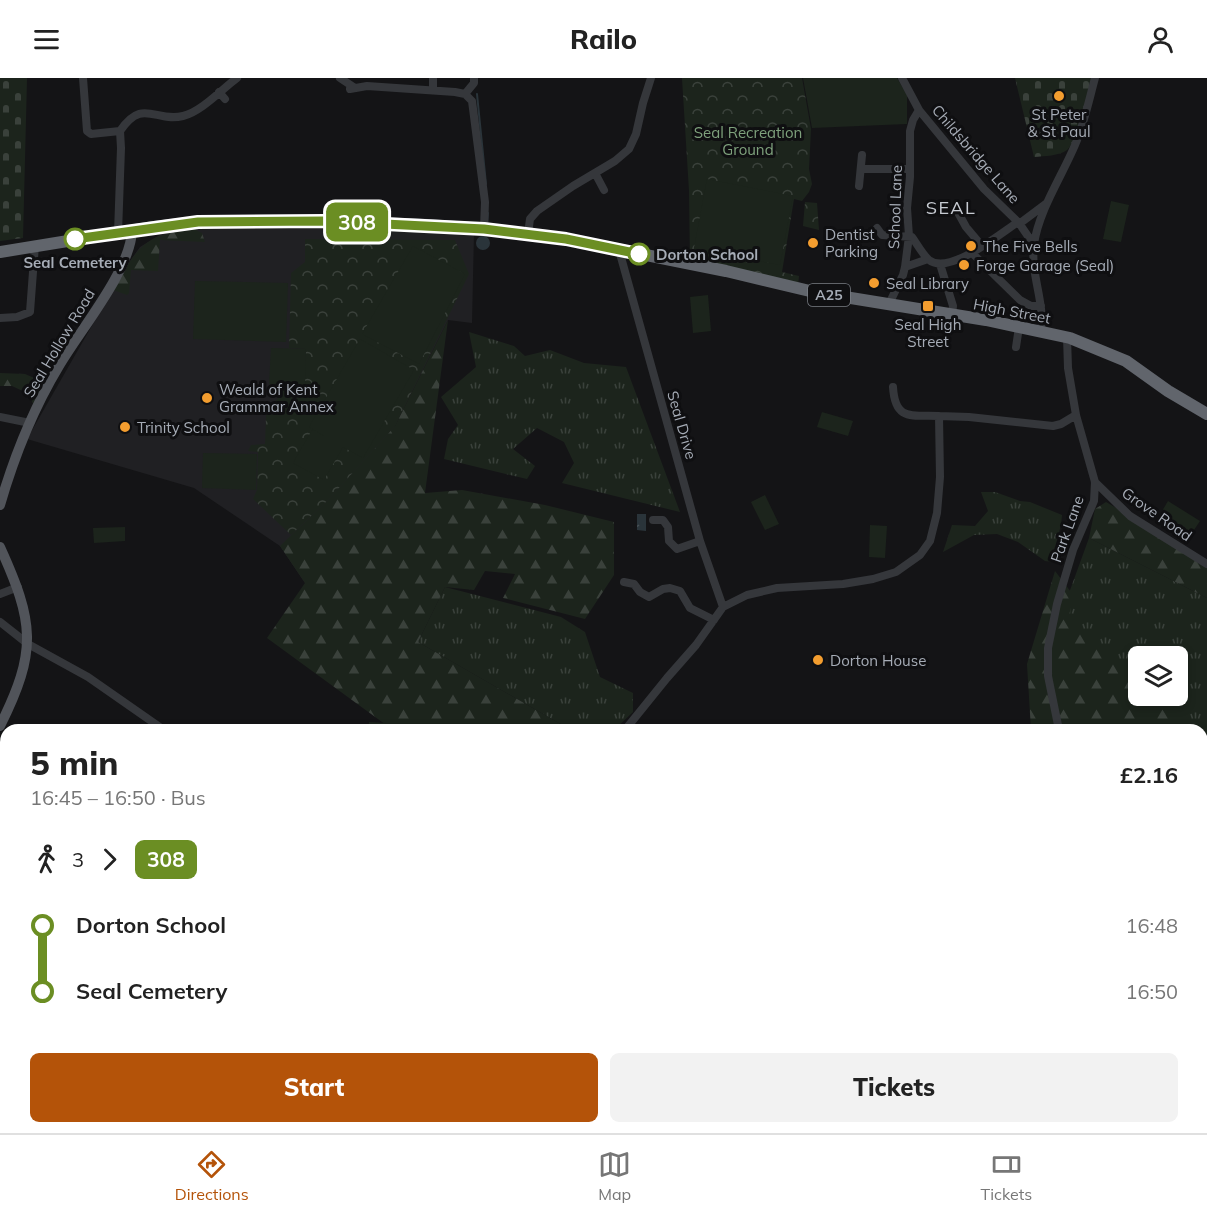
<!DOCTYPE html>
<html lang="en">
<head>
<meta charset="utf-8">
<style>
	:root { --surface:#fff; --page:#f2f2f2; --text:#222; --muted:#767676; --line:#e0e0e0; --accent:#b45309 }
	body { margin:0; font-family:Mulish,sans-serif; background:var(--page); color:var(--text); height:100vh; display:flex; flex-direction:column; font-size:22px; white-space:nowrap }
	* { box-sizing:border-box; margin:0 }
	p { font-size:20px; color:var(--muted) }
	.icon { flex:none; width:33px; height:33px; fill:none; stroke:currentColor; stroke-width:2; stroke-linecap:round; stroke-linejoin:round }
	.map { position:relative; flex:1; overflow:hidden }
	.sheet { position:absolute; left:0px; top:646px; width:1208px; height:410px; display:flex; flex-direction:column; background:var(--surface); border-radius:18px 18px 0 0; box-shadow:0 3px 9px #0003 }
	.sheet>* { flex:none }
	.badge { padding:0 12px; border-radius:9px; font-size:21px; line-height:39px }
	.buttons { position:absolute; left:1128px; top:568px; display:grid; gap:12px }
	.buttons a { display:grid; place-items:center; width:60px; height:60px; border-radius:9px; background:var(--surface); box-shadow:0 3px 9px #0003; font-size:30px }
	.map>.badge { position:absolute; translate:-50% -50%; box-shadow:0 0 0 3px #fff }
	.legs { display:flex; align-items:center; gap:9px; height:66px; padding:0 30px; font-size:20px }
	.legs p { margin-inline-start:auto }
	.headline { display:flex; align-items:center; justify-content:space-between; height:102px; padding:0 30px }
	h1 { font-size:33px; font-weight:800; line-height:45px }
	.button { display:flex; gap:12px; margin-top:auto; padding:12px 30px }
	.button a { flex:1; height:69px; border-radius:9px; background:var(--accent); color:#fff; font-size:24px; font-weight:800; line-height:69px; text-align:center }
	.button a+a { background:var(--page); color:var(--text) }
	ul { padding:0 30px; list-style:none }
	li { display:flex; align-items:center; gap:21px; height:66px; font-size:22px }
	li i { display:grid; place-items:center; width:9px; height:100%; margin:0 8px; background:currentColor }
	li i::after { content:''; width:15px; height:15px; margin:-8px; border:4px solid; border-radius:50%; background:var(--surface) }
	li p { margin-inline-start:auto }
	li:first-child i { background:linear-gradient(#0000 50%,currentColor 0) }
	li:last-child i { background:linear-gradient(currentColor 50%,#0000 0) }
	header { display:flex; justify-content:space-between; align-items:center; height:78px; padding:0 30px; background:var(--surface); font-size:27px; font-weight:800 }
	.tabs { display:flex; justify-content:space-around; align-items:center; height:84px; border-top:2px solid var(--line); background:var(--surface); font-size:16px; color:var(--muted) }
	.tabs a { display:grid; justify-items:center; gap:3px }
	.tabs .selected { color:var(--accent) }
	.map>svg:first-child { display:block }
	.built { fill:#202023 }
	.grass { fill:url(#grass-tufts); fill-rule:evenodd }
	.forest { fill:url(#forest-firs) }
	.cemetery { fill:url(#cemetery-stones) }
	.park { fill:url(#park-crowns) }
	.garden { fill:#1c241c }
	.water { fill:url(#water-ripples) }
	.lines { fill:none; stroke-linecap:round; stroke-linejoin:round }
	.stream { stroke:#2a343a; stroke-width:2 }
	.minor { stroke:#35373b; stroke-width:8 }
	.major { stroke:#51545a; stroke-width:10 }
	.highway { stroke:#61656c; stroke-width:12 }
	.line-1-casing { stroke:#fff; stroke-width:14 }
	.line-1 { stroke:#6b8e23; stroke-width:9 }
	.poi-dot { fill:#f39d2f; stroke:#0f0f11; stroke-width:2 }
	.stop-1-dot { fill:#fff; stroke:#6b8e23; stroke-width:3 }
	.labels { text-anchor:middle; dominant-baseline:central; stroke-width:6; stroke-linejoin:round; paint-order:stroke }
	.shield { fill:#0f0f11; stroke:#797d84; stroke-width:1.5 }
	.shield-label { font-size:14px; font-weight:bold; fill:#a6acb6 }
	.poi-label { font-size:15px; fill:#a6acb6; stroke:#0f0f11; text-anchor:start }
	.park-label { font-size:15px; fill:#7ea17c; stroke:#0f0f11 }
	.street-label { font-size:15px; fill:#a6acb6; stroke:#0f0f11 }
	.stop-label { font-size:15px; font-weight:bold; fill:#a6acb6; stroke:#0f0f11; text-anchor:start }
	.quarter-label { font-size:18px; letter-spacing:1.5px; fill:#c7cbd2; stroke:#0f0f11 }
</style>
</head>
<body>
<header><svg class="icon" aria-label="menu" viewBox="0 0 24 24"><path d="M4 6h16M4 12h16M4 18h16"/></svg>Railo<svg class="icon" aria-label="person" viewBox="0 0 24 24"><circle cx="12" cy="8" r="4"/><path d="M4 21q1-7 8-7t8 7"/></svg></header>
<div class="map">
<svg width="1207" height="1055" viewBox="0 0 1207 1055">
	<defs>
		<pattern id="grass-tufts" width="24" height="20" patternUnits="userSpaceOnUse" patternTransform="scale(1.5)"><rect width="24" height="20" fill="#1c241c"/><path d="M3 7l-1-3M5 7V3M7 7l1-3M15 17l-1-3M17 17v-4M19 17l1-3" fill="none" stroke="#3a413b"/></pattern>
		<pattern id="forest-firs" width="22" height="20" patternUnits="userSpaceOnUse" patternTransform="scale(1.5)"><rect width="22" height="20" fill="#1c241c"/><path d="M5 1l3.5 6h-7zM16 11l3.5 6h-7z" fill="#3a413b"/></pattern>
		<pattern id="cemetery-stones" width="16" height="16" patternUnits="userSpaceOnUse" patternTransform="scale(1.5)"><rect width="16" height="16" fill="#1c241c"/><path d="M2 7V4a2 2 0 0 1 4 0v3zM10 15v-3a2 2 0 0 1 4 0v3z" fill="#3a413b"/></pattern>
		<pattern id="park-crowns" width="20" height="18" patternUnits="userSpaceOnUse" patternTransform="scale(1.5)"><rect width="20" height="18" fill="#1c241c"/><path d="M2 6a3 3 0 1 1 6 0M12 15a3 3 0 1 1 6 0" fill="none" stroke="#3a413b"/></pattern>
		<pattern id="water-ripples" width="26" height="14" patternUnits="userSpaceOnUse" patternTransform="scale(1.5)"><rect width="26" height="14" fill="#2a343a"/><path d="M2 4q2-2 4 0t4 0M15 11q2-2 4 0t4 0" fill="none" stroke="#464f54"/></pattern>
	</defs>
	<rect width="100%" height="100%" fill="#141416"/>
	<path class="built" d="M300 149 384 150 474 155 472 245 448 242 395 348 305 505 280 468 194 410 27 361 125 190 140 169 160 157 181 152Z"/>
	<path class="grass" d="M469 254 514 268 525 278 550 272 584 285 626 289 680 434 562 405 574 385 564 364 537 350 513 371 535 388 527 401 444 381 448 361 458 347 441 319 476 289Z
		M981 414H995L1020 423 1030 424 1062 437C1061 455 1054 465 1053 484L1045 483 1018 464 997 456 974 457 943 474 952 447 975 448 988 433Z
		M1089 460 1207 520V1055H1026V1050H1202V652H1067L1061 537ZM1138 579H1178V618H1138Z
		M445 509 561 539 585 554 600 599 633 615V634L614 652H571L418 564Z"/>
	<path class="forest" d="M194 151 202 155 205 164 160 162 158 193 131 192 129 215 127 217 113 212C136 172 143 155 194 151Z
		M448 242 425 415 462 412 545 427 614 444V497L585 541 503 520 515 496 485 493 474 512 445 509 418 564 571 652H393L267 560 305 505 280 468 328 422 395 348Z
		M0 295 25 296 46 305 33 326 29 316 12 308H0Z
		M1106 424 1207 483V520L1089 460 1095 431Z
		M1055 493 1074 518 1068 541 1138 608V618H1149L1160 628 1178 652H1031L1027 586Z
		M1202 667 1207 668V736L1202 742Z
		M1207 914V1055H1192V1050H1202V930Z"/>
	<path class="cemetery" d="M0 0H27L23 160 0 163Z
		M1015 0H1092C1088 14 1076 65 1067 72 1059 78 1044 78 1034 79Z"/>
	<path class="park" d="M682 0H802L811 51 809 91 812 106 809 114 802 123 794 121 782 194 799 198 798 207 690 184 689 112Z
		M805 124 817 125 819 152 803 148Z
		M305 161 455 162 469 196 395 348 328 422 291 457 253 421 257 412 258 374 248 373 251 367 265 366 266 338 287 306H304L306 271 289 270 291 195 305 184Z"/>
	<path class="garden" d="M803 0H897L907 17V46L812 50Z
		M707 101 793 118 780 187 694 170Z
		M1111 123 1129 127 1121 164 1103 161Z
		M413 168 465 196 419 286 362 256Z
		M195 203 288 205 286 264 193 261Z
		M708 217 711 253 693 255 690 219Z
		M360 261 414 292 363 380 343 369 324 402 293 385 312 352 324 358 309 349Z
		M271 270 306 271 305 306H269Z
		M822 334 853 343 848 358 817 349Z
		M203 375 257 376 256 412 202 410Z
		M765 417 779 446 765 452 751 424Z
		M1168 423 1200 443 1190 458 1159 438Z
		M870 447 887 448 885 480 869 479Z
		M125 449V463L94 465 93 450Z
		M369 644 386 645 385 652H368Z"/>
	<path class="water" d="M476 165a7 7 0 1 1 14 0a7 7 0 1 1-14 0Z
		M637 436H646V453L637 452Z"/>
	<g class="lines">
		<path class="stream" d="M477 16 486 106
			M487 147 488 135"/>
		<path class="minor" d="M83 0 87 53 91 56 120 53 121 70 118 155
			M340 0 355 10
			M474 0V5L465 16 472 23 485 124 484 151
			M902 0 919 32 984 111 1019 145 1034 167
			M350 11 367 8 455 14 465 16
			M433 12V0
			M219 14 225 21
			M120 53C143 19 155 45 183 38 201 34 222 11 237 0
			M861 91H910
			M595 95 604 112
			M859 108 862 77
			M955 129 966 149 982 168
			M1019 146 1047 125
			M877 150 882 157 912 159C917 166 923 177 929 182 949 198 1001 155 1018 144
			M528 156 530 141 537 133 573 108 615 83 629 71 636 56 643 25 651 0
			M619 172 700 463 723 529
			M973 176 1020 222 1031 228H1041
			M940 186 953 228 952 237
			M905 189 928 181
			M889 226 903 197 905 189 909 158 907 130 910 99V53L913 42 919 32
			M0 240 17 239 30 234 35 167
			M1041 253C1045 223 1030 196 1034 166 1039 132 1062 98 1075 67 1084 46 1089 22 1095 0
			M1016 269 1019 249
			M893 309C895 343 911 337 939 338
			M0 339 30 345
			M1095 404 1130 438 1207 486
			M653 442H663L668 449 669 463 677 471 700 463
			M624 504 634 506 640 514 649 519 663 511 670 510 680 513 690 530 714 542
			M0 516 18 509
			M0 544 28 566 88 599 164 652
			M625 652 667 600 696 567 723 529 747 517 777 510 843 506 873 501 896 494 920 477 930 463 937 435 940 399 939 338 969 339 1053 348 1061 346 1076 337
			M1059 652 1048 598V570L1057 526 1073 472 1094 423 1095 404 1076 337 1068 290 1067 259
			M0 969 6 978
			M38 1050 40 1055
			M1021 1050V1055
			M456 1055 473 1050
			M961 1055 968 1050"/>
		<path class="major" d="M0 427C14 379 33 331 59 288 80 252 130 193 132 153
			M0 469C34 544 38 572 0 648"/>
		<path class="highway" d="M0 174 154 149 198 144 325 143 428 147 484 151 566 161 726 193 814 214 986 242 1070 260 1126 283 1168 313 1207 336"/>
	</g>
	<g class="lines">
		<g class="line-1-casing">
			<path id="line-1" d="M75 161 198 144 325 143 484 151 566 161 639 176"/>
		</g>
		<use href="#line-1" class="line-1"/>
	</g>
	<g class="poi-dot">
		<circle cx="1059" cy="18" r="6"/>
		<circle cx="813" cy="165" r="6"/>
		<circle cx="971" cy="168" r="6"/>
		<circle cx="964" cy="187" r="6"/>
		<circle cx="874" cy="205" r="6"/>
		<rect x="922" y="222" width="12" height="12" rx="3"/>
		<circle cx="207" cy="320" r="6"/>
		<circle cx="125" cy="349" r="6"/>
		<circle cx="818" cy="582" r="6"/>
	</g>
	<g class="stop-1-dot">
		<circle cx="75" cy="161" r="10"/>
		<circle cx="639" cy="176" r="10"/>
	</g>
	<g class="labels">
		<rect class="shield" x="808" y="206" width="42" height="22" rx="4.5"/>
		<g class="shield-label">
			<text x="829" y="217">A25</text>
		</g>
		<g class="poi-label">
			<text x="1059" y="36" text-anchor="middle">St Peter<tspan x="1059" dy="17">&amp; St Paul</tspan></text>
			<text x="825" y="156">Dentist<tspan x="825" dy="17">Parking</tspan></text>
			<text x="983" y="168">The Five Bells</text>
			<text x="976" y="187">Forge Garage (Seal)</text>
			<text x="886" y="205">Seal Library</text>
			<text x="928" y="246" text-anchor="middle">Seal High<tspan x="928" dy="17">Street</tspan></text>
			<text x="219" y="311">Weald of Kent<tspan x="219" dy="17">Grammar Annex</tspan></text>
			<text x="137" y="349">Trinity School</text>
			<text x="830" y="582">Dorton House</text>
		</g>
		<g class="park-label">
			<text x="748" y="54">Seal Recreation<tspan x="748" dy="17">Ground</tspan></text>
		</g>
		<g class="street-label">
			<text transform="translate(976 76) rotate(49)">Childsbridge Lane</text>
			<text transform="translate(895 129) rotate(-88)">School Lane</text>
			<text transform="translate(1012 233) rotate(11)">High Street</text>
			<text transform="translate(59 265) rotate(-59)">Seal Hollow Road</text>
			<text transform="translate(682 347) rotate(74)">Seal Drive</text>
			<text transform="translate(1157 436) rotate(35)">Grove Road</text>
			<text transform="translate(1067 451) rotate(-70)">Park Lane</text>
		</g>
		<g class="stop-label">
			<text x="656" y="176">Dorton School</text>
			<text x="75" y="184" text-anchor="middle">Seal Cemetery</text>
		</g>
		<g class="quarter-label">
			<text x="951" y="129">SEAL</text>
		</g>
	</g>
</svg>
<div class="buttons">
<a><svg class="icon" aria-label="layers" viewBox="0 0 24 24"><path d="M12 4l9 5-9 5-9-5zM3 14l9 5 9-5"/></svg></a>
</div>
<b class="badge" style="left:357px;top:144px;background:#6b8e23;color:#fff">308</b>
<section class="sheet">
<div class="headline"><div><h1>5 min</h1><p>16:45 – 16:50 · Bus</p></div><b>£2.16</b></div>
<div class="legs"><svg class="icon" aria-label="walk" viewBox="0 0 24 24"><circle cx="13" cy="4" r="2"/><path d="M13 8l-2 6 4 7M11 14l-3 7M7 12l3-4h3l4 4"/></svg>3<svg class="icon" aria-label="forward" viewBox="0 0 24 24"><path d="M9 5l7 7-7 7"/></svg><b class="badge" style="background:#6b8e23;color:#fff">308</b></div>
<ul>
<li><i style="color:#6b8e23"></i><b>Dorton School</b><p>16:48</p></li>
<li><i style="color:#6b8e23"></i><b>Seal Cemetery</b><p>16:50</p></li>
</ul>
<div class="button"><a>Start</a><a>Tickets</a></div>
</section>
</div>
<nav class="tabs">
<a class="selected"><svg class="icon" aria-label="directions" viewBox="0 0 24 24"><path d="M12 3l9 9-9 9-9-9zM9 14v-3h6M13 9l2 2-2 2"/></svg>Directions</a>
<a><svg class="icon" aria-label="map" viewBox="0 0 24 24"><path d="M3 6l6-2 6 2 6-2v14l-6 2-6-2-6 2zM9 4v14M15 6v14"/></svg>Map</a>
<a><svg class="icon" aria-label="tickets" viewBox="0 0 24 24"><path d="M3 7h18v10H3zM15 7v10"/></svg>Tickets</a>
</nav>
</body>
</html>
